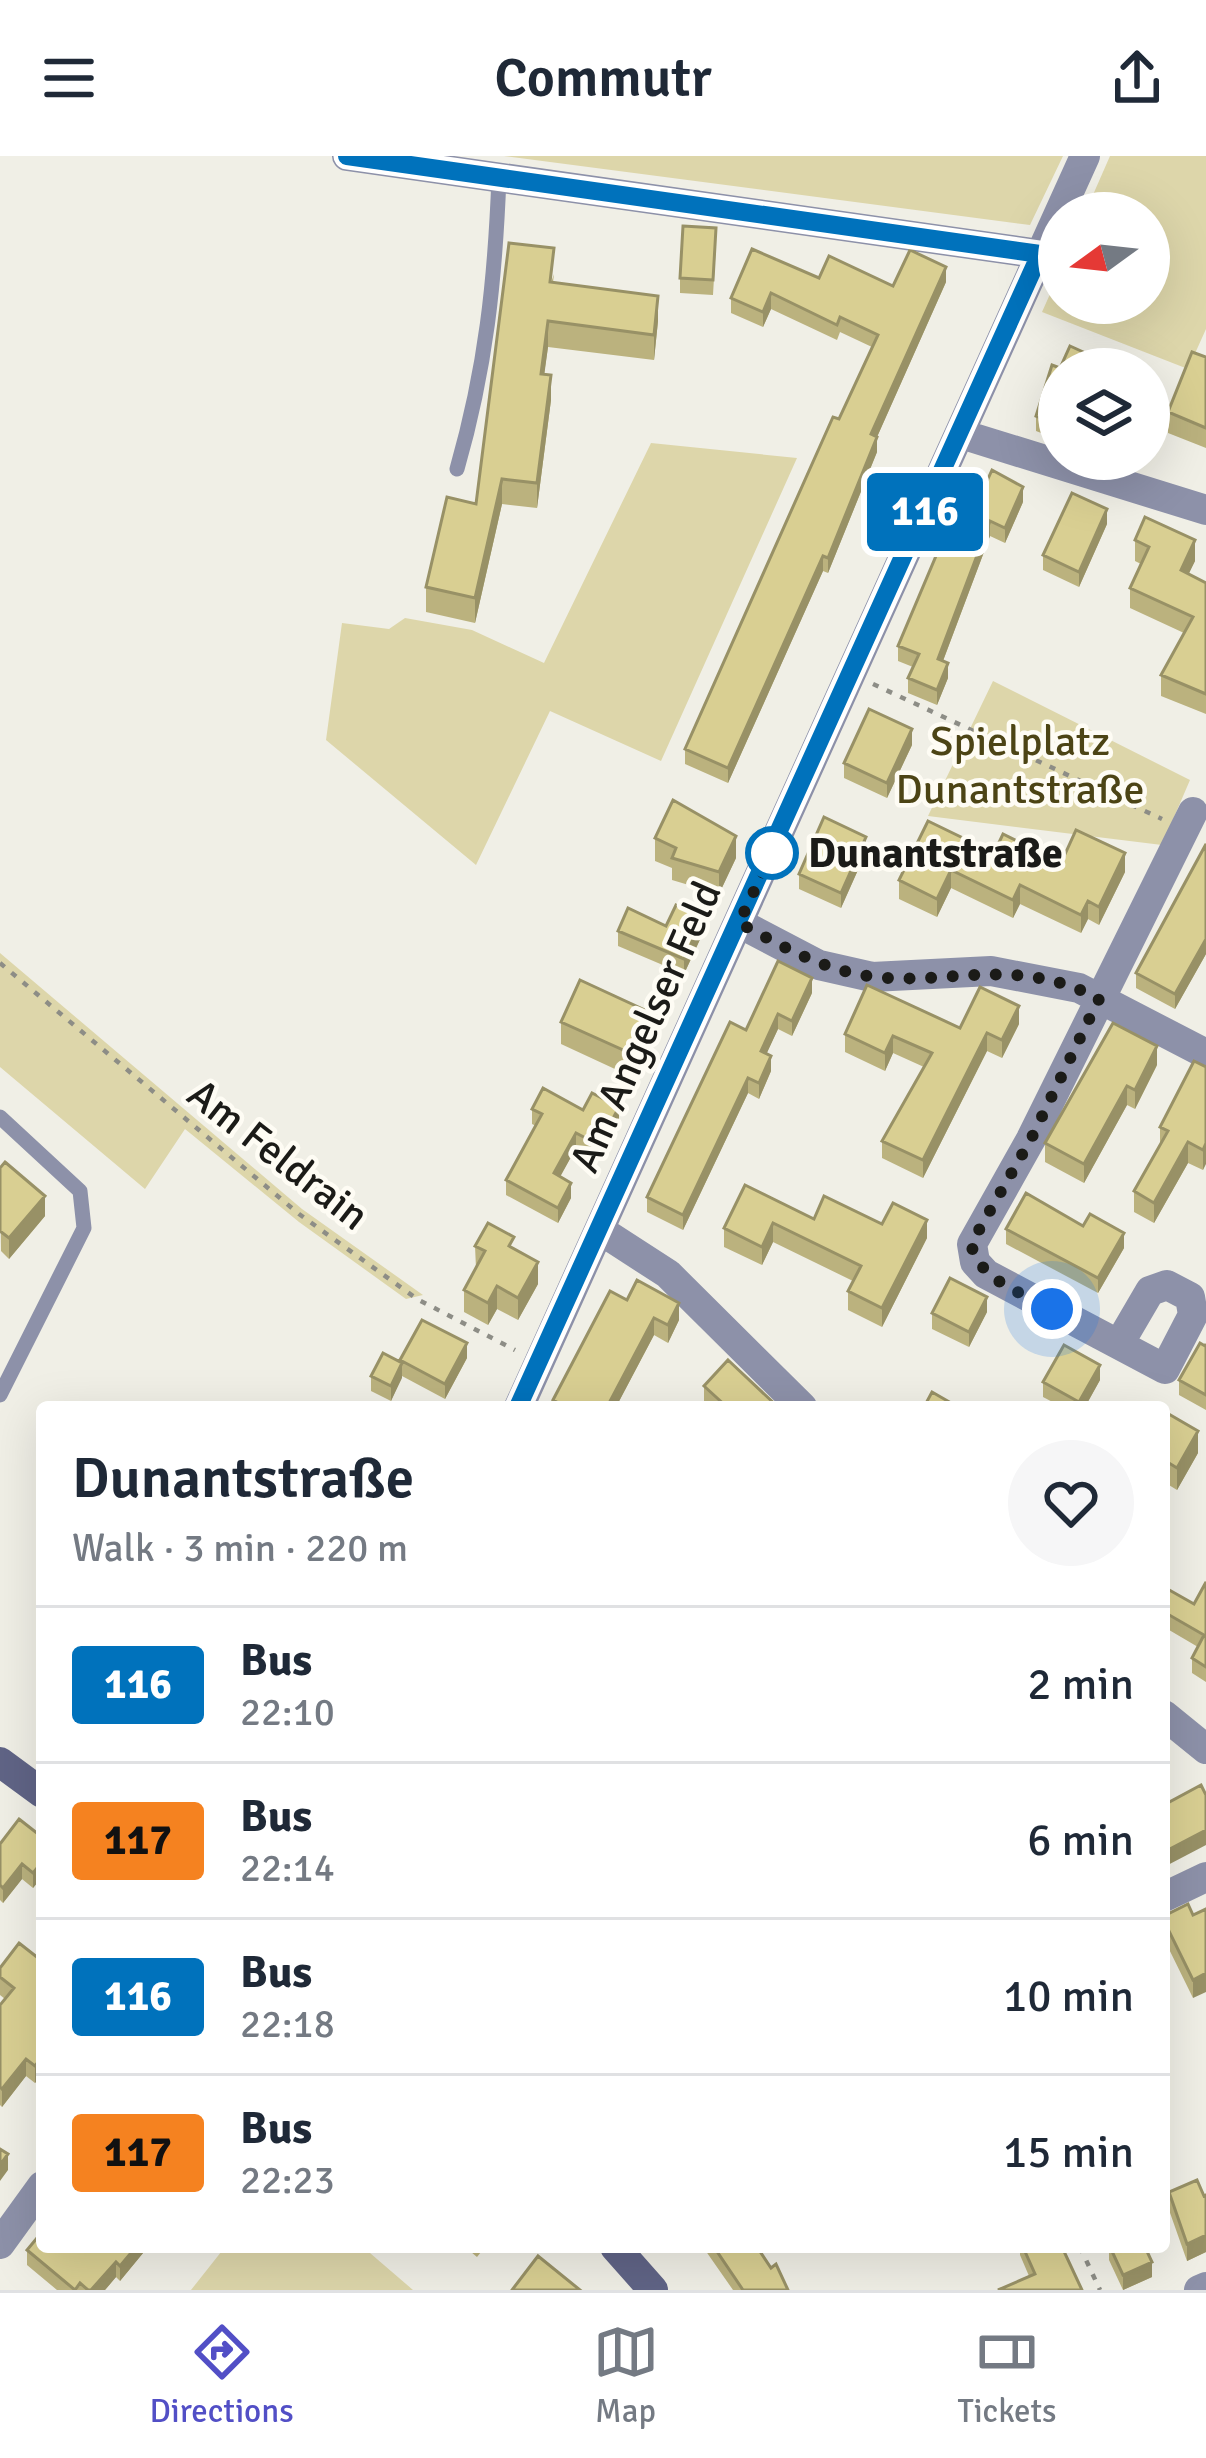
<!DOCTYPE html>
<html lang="en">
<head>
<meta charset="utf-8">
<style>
	:root { --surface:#fff; --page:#f6f6f7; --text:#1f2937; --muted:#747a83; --line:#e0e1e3; --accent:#524fc6 }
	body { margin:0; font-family:Signika,sans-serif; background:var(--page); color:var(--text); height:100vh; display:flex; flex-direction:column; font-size:45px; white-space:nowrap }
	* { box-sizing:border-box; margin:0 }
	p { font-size:39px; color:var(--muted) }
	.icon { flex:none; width:66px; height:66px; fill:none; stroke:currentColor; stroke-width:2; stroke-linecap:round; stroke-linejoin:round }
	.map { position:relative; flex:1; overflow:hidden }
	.details { position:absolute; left:36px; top:1245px; width:1134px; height:852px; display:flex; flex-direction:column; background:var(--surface); border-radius:12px; box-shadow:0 12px 48px #0002 }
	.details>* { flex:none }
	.badge { padding:0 24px; border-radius:9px; font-size:42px; line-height:78px }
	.needle { width:78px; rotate:255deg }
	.controls { position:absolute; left:1038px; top:36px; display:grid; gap:24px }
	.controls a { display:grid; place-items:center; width:132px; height:132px; border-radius:50%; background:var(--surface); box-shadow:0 12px 48px #0002; font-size:60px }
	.you { position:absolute; width:60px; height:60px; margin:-30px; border:9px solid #fff; border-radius:50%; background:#1a73e8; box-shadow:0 0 0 18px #1a73e833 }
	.map>.badge { position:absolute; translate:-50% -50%; box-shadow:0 0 0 6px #fff }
	.round { display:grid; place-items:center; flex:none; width:126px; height:126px; border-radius:63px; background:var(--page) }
	.overview { display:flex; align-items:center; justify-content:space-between; height:204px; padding:0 36px }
	h1 { font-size:57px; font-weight:600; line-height:90px }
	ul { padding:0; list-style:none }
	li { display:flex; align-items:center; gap:36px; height:156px; padding:0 36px; border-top:3px solid var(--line) }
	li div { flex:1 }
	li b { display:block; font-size:45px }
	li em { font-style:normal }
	li .badge { min-width:132px; font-weight:700; text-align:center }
	header { display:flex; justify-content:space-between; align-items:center; height:156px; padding:0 36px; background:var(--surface); font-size:54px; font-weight:600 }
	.dock { display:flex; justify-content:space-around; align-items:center; height:168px; border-top:3px solid var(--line); background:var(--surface); font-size:33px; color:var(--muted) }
	.dock a { display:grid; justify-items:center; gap:6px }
	.dock .active { color:var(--accent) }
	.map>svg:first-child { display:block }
	.green { fill:#ddd6aa }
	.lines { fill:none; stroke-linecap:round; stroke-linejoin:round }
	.path { stroke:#8d8d86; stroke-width:4.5; stroke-dasharray:6 9; stroke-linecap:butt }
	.service { stroke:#8d91a9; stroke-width:15 }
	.minor { stroke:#8d91a9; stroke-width:30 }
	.secondary { stroke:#606486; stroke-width:30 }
	.wall { fill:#bbb27e }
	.shaded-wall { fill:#989166 }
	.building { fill:#d9cf92; stroke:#989166; stroke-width:3 }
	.line-casing { stroke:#fff; stroke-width:27 }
	.line { stroke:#0072bc; stroke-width:18 }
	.walk { stroke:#1b1b18; stroke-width:12; stroke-dasharray:0 21.6 }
	.stop-dot { fill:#fff; stroke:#0072bc; stroke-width:6 }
	.labels { text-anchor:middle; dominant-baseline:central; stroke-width:9; stroke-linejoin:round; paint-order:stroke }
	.park-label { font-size:42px; fill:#4c4415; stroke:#fefcf4 }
	.stop-label { font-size:42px; font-weight:bold; fill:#1b1b18; stroke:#fefcf4; text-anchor:start }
	.street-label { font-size:42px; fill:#1b1b18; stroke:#fefcf4 }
</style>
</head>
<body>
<header><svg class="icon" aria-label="menu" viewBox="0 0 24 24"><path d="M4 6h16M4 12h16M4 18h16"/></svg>Commutr<svg class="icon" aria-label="share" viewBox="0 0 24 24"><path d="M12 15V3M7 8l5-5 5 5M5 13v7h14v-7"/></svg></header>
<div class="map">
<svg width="1206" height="2134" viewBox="0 0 1206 2134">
	<rect width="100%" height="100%" fill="#f0efe6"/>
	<path class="green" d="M504 0H1063L1030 69Z
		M1110 0H1206V173L1188 213 1042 156 1059 118V147H1149V57H1085Z
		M651 287 797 302 661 605 550 555 476 709 326 584 342 467 389 473 405 462 472 474 544 507Z
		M993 525 1190 624 1162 689 928 660Z
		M0 797 302 1053 423 1139 406 1143 299 1066 185 973 145 1033 0 911Z
		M225 2091H363L413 2134H191Z"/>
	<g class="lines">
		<path class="path" d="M873 528 1162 663
			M0 807 299 1058 417 1143 515 1194
			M1080 2091 1100 2134"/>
		<path class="service" d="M457 313C486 212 495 125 499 21
			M0 961 80 1035 84 1072 0 1239"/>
		<path class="minor" d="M347 0 1040 98
			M961 278 1206 354
			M739 767 819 809 872 821 991 815 1079 832 1206 898
			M600 1074 668 1118 802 1251
			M1119 1188 1150 1135 1167 1129 1190 1141 1193 1159 1165 1213 986 1118 975 1106 972 1088 1031 983 1193 656
			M519 1251 1085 0
			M1164 1559 1206 1593
			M1164 1741 1206 1721
			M0 2088 42 2030
			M1199 2134 1206 2131"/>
		<path class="secondary" d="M0 1606 42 1637
			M615 2091 653 2134"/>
	</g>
	<path class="wall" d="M716 88 713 139 680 137V122Z
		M554 118 553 126 658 165 654 204 548 191 544 218 551 244 537 352 502 348 475 467 426 456V431L476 348Z
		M819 122 893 130 946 126 877 281V296L828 417 823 415 728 627 685 608V593L872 191 840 176 837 184 771 153 763 171 731 157V142Z
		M1070 190 1114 210V213H1059V284L1036 275V260L1052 209 1060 212Z
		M1206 201V292L1168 277V256Z
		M1023 346 1005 387 990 380 943 505 948 522 937 549 908 537V522L913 511 898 505V490L962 380Z
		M1107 368 1079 431 1043 414V399Z
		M1135 384 1195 405 1188 418 1206 427V558L1161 540V519L1184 477 1130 452V432L1141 408 1135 405Z
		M912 589 887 642 844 622V607Z
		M655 682 736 702 719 738 672 724V712L655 705Z
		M1206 688V798L1175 853 1136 832V817Z
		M866 696 841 752 799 733V718Z
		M994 697 1061 707 1125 716 1099 769 1088 763 1081 777 1020 748 1013 762 951 732 937 761 899 743V724Z
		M666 770 703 777 684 818 618 790V775Z
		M812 837 792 880 778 873 766 898 771 915 759 943 748 937 683 1074 647 1056V1041L746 874Z
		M561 866 649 878 630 920 561 888Z
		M1019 868 1002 902 987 895 923 1022 882 1002V985L924 911 893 897 885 915 845 896V878Z
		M1157 909 1135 953 1127 949 1084 1027 1045 1006V987Z
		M1206 911 1203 1014 1188 1007 1154 1067 1134 1056V1035L1160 989V971Z
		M532 953 583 954 619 966 599 1004 576 992 560 1020 571 1042 558 1067 506 1039V1024L536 970 532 968Z
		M0 1012 45 1060 9 1103 1 1095Z
		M814 1063 882 1068 927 1082 882 1171 848 1154V1135L853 1125 773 1086 762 1109 724 1091V1072Z
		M1006 1073 1124 1092 1098 1137 1006 1088Z
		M475 1090 514 1093 538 1128 518 1164 497 1153 488 1169 464 1156V1134L476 1112Z
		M627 1144 679 1164 668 1187 654 1179 616 1251H553V1244Z
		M987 1156 969 1191 932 1173V1157Z
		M1206 1188V1254L1179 1239V1224Z
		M467 1202 445 1243 402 1220 391 1245 371 1235V1220L400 1206Z
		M1100 1224 1085 1251H1062L1043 1241V1226Z
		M704 1230 778 1251H711L704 1245Z
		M1164 1263 1198 1297 1177 1334 1164 1326Z
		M1206 1426V1526L1192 1517V1502L1198 1491 1164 1471V1431L1194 1448Z
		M42 1681V1721L33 1732 22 1723 3 1747 0 1744V1688Z
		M1193 1759V1842L1164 1783V1760Z
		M42 1805V1919L35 1927 26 1920 2 1951 0 1949V1849L5 1843 0 1839V1812Z
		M1169 2036 1206 2039V2096L1187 2105 1169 2054Z
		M42 2091H148L120 2125 116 2121 105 2134H57L27 2109V2094Z
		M465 2091H485L477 2101Z
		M703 2091H757L788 2134H733Z
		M1020 2091H1062L1082 2134 1029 2120 1020 2099Z
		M1109 2091 1152 2121 1123 2134 1109 2104Z"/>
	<path class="shaded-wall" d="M946 111V126L877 281V296L828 417V402L871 278Z
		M771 137V153L763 171V156Z
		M658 140V165L654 204V179Z
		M548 165V191L541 243V218Z
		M551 219V244L537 352V327Z
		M502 323V348L475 467V442Z
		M1023 331V346L1005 387V372Z
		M1107 353V368L1079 431V416Z
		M990 365V380L938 518V503Z
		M1195 384V405L1181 434V414Z
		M823 400V415L728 627V612Z
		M948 507V522L937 549V534Z
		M912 573V589L887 642V627Z
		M736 680V702L719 738V716Z
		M866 681V696L841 752V737Z
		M1125 697V716L1099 769V751Z
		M951 714V732L937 761V743Z
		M1020 729V748L1013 762V744Z
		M1088 745V763L1081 777V759Z
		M703 762V777L684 818V803Z
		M1206 783V798L1175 853V838Z
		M812 822V837L792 880V865Z
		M1019 850V868L1002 902V884Z
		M649 856V878L630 920V897Z
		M778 858V873L761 910V895Z
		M987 877V895L923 1022V1004Z
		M893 880V897L885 915V897Z
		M1157 890V909L1135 953V934Z
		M771 900V915L759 943V927Z
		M748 922V937L683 1074V1059Z
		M1127 930V949L1084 1027V1008Z
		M619 951V966L599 1004V989Z
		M576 977V992L554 1032V1017Z
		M1188 986V1007L1154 1067V1047Z
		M1206 987V1008L1203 1014V994Z
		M571 1027V1042L558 1067V1052Z
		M45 1040V1060L9 1103V1082Z
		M927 1064V1082L882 1171V1152Z
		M773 1067V1086L762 1109V1091Z
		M1124 1077V1092L1098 1137V1122Z
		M538 1106V1128L518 1164V1142Z
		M497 1130V1153L488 1169V1147Z
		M987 1141V1156L969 1191V1176Z
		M679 1147V1164L668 1187V1169Z
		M654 1162V1179L616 1251H607Z
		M467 1187V1202L445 1243V1228Z
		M402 1207V1222L391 1245V1230Z
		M1100 1209V1224L1085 1251H1079V1246Z
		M1198 1275V1297L1177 1334V1312Z
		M1206 1674V1689L1164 1711V1696Z
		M42 1706V1721L33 1732V1717Z
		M22 1708V1723L3 1747V1732Z
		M1206 1817V1836L1193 1842V1824Z
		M42 1901V1919L35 1927V1910Z
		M26 1903V1920L2 1951V1933Z
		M8 1998V2014L0 2025V2009Z
		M1206 2079V2096L1187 2105V2088Z
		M136 2091H148L120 2125V2110Z
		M116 2106V2121L105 2134H91Z
		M1152 2106V2121L1123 2134V2119Z"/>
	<path class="building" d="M683 70 716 72 713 124 680 122Z
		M509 87 554 92 550 126 658 140 654 179 548 165 541 218 551 219 537 327 502 323 475 442 426 431 447 341 476 348Z
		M752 93 819 122 829 100 893 130 910 94 946 111 871 278 877 281 828 402 823 400 728 612 685 593 833 261 839 263 878 179 840 161 837 169 771 137 763 156 731 142Z
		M1070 190 1114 210 1112 213H1059V269L1036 260 1052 209 1060 212Z
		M1192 196 1206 201V272L1168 256Z
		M992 314 1023 331 1005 372 990 365 938 503 948 507 937 534 908 522 919 498 898 490 947 374 962 380Z
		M1072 337 1107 353 1079 416 1043 399Z
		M1145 361 1195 384 1181 414 1206 427V538L1161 519 1193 461 1130 432 1149 391 1135 384Z
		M869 553 912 573 887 627 844 607Z
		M673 644 736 680 719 716 672 702 676 692 655 682Z
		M824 661 866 681 841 737 799 718Z
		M928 665 994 697 1003 678 1061 707 1076 674 1125 697 1099 751 1088 745 1081 759 1020 729 1013 744 951 714 937 743 899 724Z
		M1206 688V783L1175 838 1136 817Z
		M676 749 703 762 684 803 618 775 628 752 666 770Z
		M778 805 812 822 792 865 778 858 761 895 771 900 759 927 748 922 683 1059 647 1041 730 866 746 874Z
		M580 824 649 856 630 897 561 866Z
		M867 829 960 872 980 831 1019 850 1002 884 987 877 923 1004 882 985 932 897 893 880 885 897 845 878Z
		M1113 867 1157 890 1135 934 1127 930 1084 1008 1045 987Z
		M1194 905 1206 911V987L1203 994 1188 986 1154 1047 1134 1035 1168 975 1160 971Z
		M543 932 583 954 592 937 619 951 599 989 576 977 554 1017 571 1027 558 1052 506 1024 542 958 532 953Z
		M5 1006 45 1040 9 1082 0 1075V1012Z
		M745 1029 814 1063 824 1040 882 1068 893 1047 927 1064 882 1152 848 1135 861 1110 773 1067 762 1091 724 1072Z
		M1026 1037 1083 1070 1090 1058 1124 1077 1098 1122 1006 1073Z
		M488 1067 514 1081 509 1090 538 1106 518 1142 497 1130 488 1147 464 1134 485 1095 475 1090Z
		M950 1122 987 1141 969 1176 932 1157Z
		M637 1124 679 1147 668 1169 654 1162 607 1251H566L553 1244 610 1135 627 1144Z
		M422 1164 467 1187 445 1228 400 1204Z
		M1200 1187 1205 1190 1206 1188V1239L1179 1224Z
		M1064 1189 1100 1209 1079 1246 1043 1226Z
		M383 1197 402 1207 391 1230 371 1220Z
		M728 1204 778 1251H727L704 1230Z
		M932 1236 958 1251H924Z
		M1167 1257 1198 1275 1177 1312 1164 1304V1263Z
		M1206 1426V1511L1192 1502 1204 1479 1164 1456V1431L1194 1448Z
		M1201 1629 1206 1639V1674L1164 1696V1649Z
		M19 1663 42 1681V1706L33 1717 22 1708 3 1732 0 1729V1688Z
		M1188 1748 1193 1759 1206 1753V1817L1193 1824 1164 1765V1760Z
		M19 1787 42 1805V1901L35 1910 26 1903 2 1933 0 1931V1849L14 1832 0 1821V1812Z
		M0 1993 8 1998 0 2009Z
		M1197 2024 1204 2040 1206 2039V2079L1187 2088 1169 2036Z
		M42 2076V2091H136L120 2110 116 2106 91 2134H88L80 2127 75 2134 27 2094Z
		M714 2091H757L771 2112 776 2108 788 2134H743Z
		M1023 2091H1062L1082 2134H998L1035 2118Z
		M1110 2091H1145L1152 2106 1123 2119Z
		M538 2100 580 2134H512Z"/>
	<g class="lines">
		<g class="line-casing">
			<path id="line" d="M347 0 1040 98 518 1251"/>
		</g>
		<use href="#line" class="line"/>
		<path class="walk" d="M772 697 739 767C781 789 820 813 868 820 948 831 1016 798 1099 843L1031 983 971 1088C980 1125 1021 1136 1052 1153"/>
	</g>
	<circle class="stop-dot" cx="772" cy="697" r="24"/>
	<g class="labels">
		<g class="park-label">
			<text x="1020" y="585">Spielplatz<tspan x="1020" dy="48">Dunantstraße</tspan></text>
		</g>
		<g class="stop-label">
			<text x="808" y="697">Dunantstraße</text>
		</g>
		<g class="street-label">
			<text transform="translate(646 871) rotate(-66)">Am Angelser Feld</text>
			<text transform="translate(278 999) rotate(38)">Am Feldrain</text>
		</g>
	</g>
</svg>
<div class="controls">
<a><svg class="needle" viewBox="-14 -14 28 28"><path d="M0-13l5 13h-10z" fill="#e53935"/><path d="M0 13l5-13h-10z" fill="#747a83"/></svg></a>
<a><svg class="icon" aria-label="layers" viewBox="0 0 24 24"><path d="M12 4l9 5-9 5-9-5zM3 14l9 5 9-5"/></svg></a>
</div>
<div class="you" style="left:1052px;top:1153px"></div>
<b class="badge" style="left:925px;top:356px;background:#0072bc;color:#fff">116</b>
<section class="details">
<div class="overview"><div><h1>Dunantstraße</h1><p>Walk · 3 min · 220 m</p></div><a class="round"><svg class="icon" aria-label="heart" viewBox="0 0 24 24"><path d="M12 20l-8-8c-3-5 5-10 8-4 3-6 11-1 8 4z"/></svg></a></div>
<ul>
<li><span class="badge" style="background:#0072bc;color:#fff">116</span><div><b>Bus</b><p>22:10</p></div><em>2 min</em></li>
<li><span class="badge" style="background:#f58220;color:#111">117</span><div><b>Bus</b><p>22:14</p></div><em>6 min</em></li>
<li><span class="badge" style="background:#0072bc;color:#fff">116</span><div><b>Bus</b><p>22:18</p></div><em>10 min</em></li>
<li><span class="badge" style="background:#f58220;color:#111">117</span><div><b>Bus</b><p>22:23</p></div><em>15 min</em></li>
</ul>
</section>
</div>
<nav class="dock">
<a class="active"><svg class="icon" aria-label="directions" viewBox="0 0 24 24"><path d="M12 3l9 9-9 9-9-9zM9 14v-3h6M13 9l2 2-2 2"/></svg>Directions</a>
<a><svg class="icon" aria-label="map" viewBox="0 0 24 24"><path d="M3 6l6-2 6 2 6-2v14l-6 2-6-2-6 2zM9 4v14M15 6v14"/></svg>Map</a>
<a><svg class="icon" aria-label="tickets" viewBox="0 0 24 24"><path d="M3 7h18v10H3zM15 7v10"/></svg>Tickets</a>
</nav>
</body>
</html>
